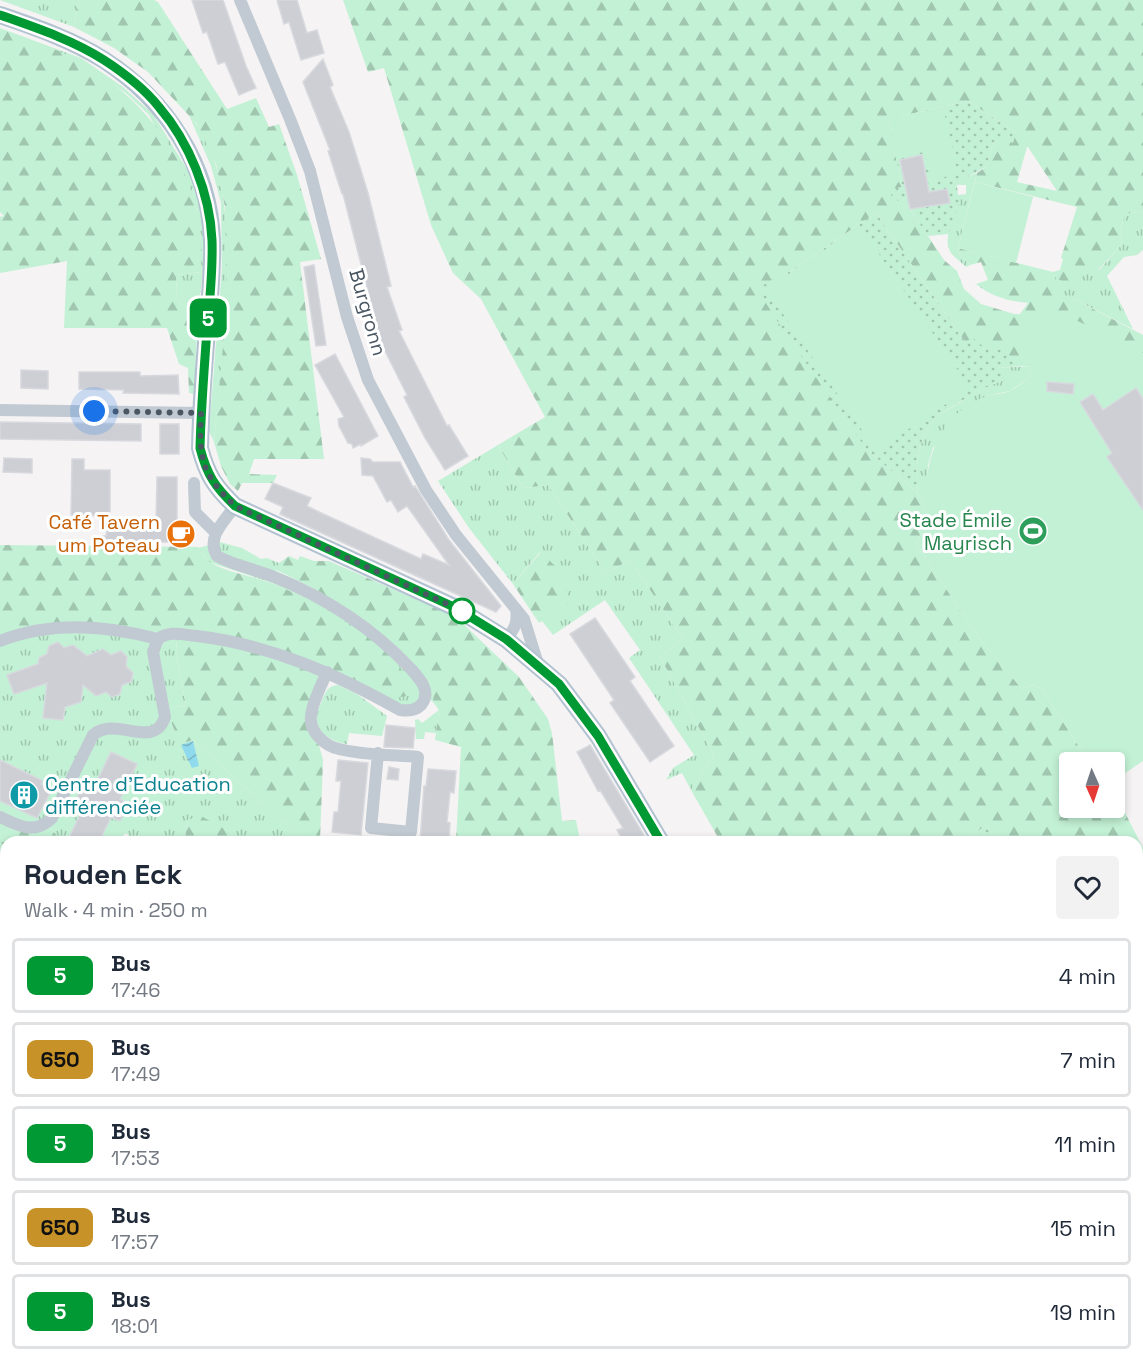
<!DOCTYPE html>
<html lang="en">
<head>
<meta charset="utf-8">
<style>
	:root { --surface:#fff; --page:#f2f2f3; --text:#1f2937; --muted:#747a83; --line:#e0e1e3 }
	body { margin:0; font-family:"Space Grotesk",sans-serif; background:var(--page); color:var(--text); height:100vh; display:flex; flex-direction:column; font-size:22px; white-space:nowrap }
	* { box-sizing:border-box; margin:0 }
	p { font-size:20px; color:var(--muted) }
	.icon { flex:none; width:33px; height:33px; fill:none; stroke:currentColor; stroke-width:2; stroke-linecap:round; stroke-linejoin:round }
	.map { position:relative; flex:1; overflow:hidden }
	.drawer { position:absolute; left:0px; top:836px; width:1143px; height:536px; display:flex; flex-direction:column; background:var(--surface); border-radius:18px 18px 0 0; box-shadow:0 3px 9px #0003 }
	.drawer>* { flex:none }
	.badge { padding:0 12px; border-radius:9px; font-size:21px; line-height:39px }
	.needle { width:39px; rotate:177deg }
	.buttons { position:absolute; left:1059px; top:752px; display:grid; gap:12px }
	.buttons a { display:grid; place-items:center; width:66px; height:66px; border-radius:6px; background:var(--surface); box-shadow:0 3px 9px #0003; font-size:30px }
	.you { position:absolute; width:30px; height:30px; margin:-15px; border:4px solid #fff; border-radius:50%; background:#1a73e8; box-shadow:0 0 0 9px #1a73e833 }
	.map>.badge { position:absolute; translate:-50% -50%; box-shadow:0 0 0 3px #fff }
	.round { display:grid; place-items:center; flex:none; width:63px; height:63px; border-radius:6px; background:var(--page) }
	.headline { display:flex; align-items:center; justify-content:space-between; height:102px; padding:0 24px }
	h1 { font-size:28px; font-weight:600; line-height:45px }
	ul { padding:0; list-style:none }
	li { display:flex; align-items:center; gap:18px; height:75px; margin:0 12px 9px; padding:0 12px; border:3px solid var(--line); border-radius:6px }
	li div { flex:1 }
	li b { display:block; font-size:22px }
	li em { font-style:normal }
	li .badge { min-width:66px; font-weight:700; text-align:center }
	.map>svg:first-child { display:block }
	.grass { fill:url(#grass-tufts) }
	.forest { fill:url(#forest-firs); fill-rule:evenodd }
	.park { fill:url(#park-dots) }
	.pitch { fill:#c3f1d5 }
	.water { fill:url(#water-waves) }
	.building { fill:#cdcfd5; stroke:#d7d9de; stroke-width:1.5 }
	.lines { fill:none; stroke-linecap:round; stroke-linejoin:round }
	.minor { stroke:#c1cad2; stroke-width:12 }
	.primary { stroke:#b3c2d1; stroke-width:18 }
	.line-casing { stroke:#fff; stroke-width:14 }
	.line { stroke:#093; stroke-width:9 }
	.walk { stroke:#4a5661; stroke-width:6; stroke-dasharray:0 10.8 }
	.stop-dot { fill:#fff; stroke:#093; stroke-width:3 }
	.labels { text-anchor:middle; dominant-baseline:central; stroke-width:6; stroke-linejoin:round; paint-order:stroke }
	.street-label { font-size:20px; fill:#4a5661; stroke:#fff }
	.leisure-label { font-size:20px; fill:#27864d; stroke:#fff; text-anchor:end }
	.food-label { font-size:20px; fill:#c56008; stroke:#fff; text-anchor:end }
	.culture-label { font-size:20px; fill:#0d838f; stroke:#fff; text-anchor:start }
</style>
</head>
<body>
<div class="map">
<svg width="1143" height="1370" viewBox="0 0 1143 1370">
	<defs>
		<pattern id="grass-tufts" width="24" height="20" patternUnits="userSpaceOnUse" patternTransform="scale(1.5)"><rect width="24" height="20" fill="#c3f1d5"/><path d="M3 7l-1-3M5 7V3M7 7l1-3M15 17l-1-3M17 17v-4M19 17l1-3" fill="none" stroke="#a0c6b0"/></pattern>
		<pattern id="forest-firs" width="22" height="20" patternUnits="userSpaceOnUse" patternTransform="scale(1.5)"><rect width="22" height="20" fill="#c3f1d5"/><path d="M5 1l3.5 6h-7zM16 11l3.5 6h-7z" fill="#a0c6b0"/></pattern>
		<pattern id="park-dots" width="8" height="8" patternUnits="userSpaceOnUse" patternTransform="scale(1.5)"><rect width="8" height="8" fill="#c3f1d5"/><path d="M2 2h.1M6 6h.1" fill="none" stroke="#a0c6b0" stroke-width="1.8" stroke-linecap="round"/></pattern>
		<pattern id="water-waves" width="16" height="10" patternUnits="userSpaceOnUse" patternTransform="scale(1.5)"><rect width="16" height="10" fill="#90daee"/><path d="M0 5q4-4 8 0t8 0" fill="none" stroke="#78b4c4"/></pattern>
	</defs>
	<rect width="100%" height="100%" fill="#f5f3f3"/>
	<path class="grass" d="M0 0H79L74 27Z
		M35 41 81 58 123 87 153 114 190 174 201 210 206 245 198 313 177 301 176 275 201 272V239L196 207 149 115 127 94 94 70Z
		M189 115C251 181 222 358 214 442L209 431 222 268 221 203 211 166Z
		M977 173 957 252 970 265 966 267C962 263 955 258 951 253 940 236 959 214 958 195L966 194V185H957L960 180Z
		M1143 211V250L1137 255 1124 257 1107 276 1133 329 1074 299H1059L1054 276 1091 264 1099 270 1122 244 1120 232 1125 214Z
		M1031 366 1029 378 1010 391 986 396 933 448 928 465 926 494 918 493C915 469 917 437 936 418 942 412 952 408 959 403 974 392 987 386 1004 380L997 368Z
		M498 445 523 488 548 485 606 573 630 560 683 639 660 657 714 755 691 790 682 773 666 780 673 768 694 755 629 658 640 650 605 600 553 635 542 621 539 623 535 617 561 610 540 552 513 584 469 528 438 481Z
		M220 542 242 548 261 559 267 558 279 563 276 571C334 596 396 636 434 688L433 702 426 696 408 711 360 688 302 597 272 583 209 562 198 548Z
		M84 627 177 634 176 654 186 705 166 709 180 743 193 740 304 841H236L230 832 187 820 185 841H134L126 833 117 841H62L46 824 39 827 0 817V640Z
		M338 685 357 694 387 716 382 736 349 733 347 744C332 742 314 732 317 714 318 709 321 704 322 700 326 691 328 686 338 685Z
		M439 710 436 733 425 732 424 739H416L415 720 418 719 422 723Z"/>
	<path class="forest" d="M79 0H154L158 2 227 109 256 98 269 127 279 124 297 175 321 259 300 262 324 459H254L249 474 277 475 273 483H242L238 491 230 484 221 466 214 442 227 304 225 207 216 164 197 124 148 72 114 48 74 27Z
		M343 0H1143V211L1125 214 1120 232 1122 244 1098 270 1090 264 1075 289 1055 277 1059 299H1074L1143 335V394L1138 386 1010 361 986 349 965 342 876 213 780 278 867 450 918 493 929 518 916 544 982 642 1022 689 1032 685 1041 688 1089 762H1070V807H1114L1115 793 1143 848V945L1137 943V842L997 841 986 825 966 841H720L691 790 714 755 660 657 683 639 630 560 606 573 548 485 523 488 498 445 545 417 481 299 453 273 431 225 384 68 368 72ZM968 101 1016 133 1001 138 993 143 986 167 977 173 975 182 1077 207 1061 258 1063 259 1060 270 1053 272 958 248 957 252 970 265 981 262 988 280 976 284C992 297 1009 301 1028 303L1020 314H1014L981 304 964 289 957 271 944 260 910 209 892 196 894 189 902 187 888 119ZM1027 147H1028L1057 191 1017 182Z
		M0 28C32 40 67 52 96 71 152 109 197 170 201 240 202 250 201 261 201 272L176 275 177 301 198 313 194 394 189 393 188 368 179 364 167 328H64L67 261 0 273V217L4 216 0 212Z
		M0 545 198 547C202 552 205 559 210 562 223 571 255 577 271 583 310 598 400 647 412 689L407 696 395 698 327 672 311 717 323 760 320 841H304L193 740 180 744 166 709 186 705 176 654 177 634 84 627 0 640Z
		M541 552 558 569 570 600 562 610 535 617 513 584Z
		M289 556 298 560 300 556 314 561H329L456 617 519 677 548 719 552 733 562 821 576 820 580 841H456L461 747 435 740 439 710 433 702 434 688C396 636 334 596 276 570L279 563Z
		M201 816 230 832 236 841H185L187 820Z
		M0 817 18 826 46 824 62 841 6 842 0 934Z"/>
	<path class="park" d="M968 101 1016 133 1013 143 1002 138 993 143 986 167 960 181 957 186 959 204 949 234 928 236 910 209 891 196 893 189 902 187 888 119Z
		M876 213 965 342 973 338 986 349 1004 348 1010 361 1022 360V366L998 368 1005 380C986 386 972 394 955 405 949 409 941 413 936 418 917 437 915 469 918 493L867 450 785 333 764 300 761 287 777 276 780 278Z
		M986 825 997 841H966Z
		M0 836 10 841 6 842V1365H743L747 1370H0Z"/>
	<path class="pitch" d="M943 107 958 174 931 180 924 152 896 158 888 119Z
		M975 182 1033 197 1016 263 958 248Z
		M860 226 970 388 876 451 766 289Z
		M1045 305 1143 353V761L1115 780 1114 762H1089L1041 688 1032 685 1022 689 982 642 916 544 929 518 918 493H926C926 452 945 410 987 396 994 394 1003 394 1010 391 1017 388 1023 382 1029 378L1031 366H1022L1021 329Z"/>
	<path class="water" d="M193 741 199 766 192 768 181 745Z"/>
	<path class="building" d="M192 0H223L246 66 256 88 239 95 225 62 218 64 207 32 203 33Z
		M277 0H297L307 33 317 30 324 53 301 60 289 22 284 24Z
		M323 59 333 85 330 87 349 132 368 193 391 286 387 287 402 330 399 331 447 426 449 425 468 456 445 470 425 438 404 397 407 395 382 345 368 305 371 303 343 194H342L328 151 330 150 303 82Z
		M922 155 929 192 947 189 950 203 910 209 900 160Z
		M314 265 326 345 316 346 304 267Z
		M335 354 378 436 361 446V444L353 448 352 444 348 443 339 426 338 419 344 417 315 365Z
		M21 370 48 371V389L21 388Z
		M79 372H140V376L178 375 179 394 123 393 124 390 79 389Z
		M1047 382 1074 384 1073 394 1047 391Z
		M1136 388 1143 399V510L1107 457 1112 453 1080 402 1093 394 1103 410Z
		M0 422 141 424V441L0 439Z
		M160 424H179V454H160Z
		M4 458 32 459V473L3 472Z
		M361 458 370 459 373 462H400L413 487 415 486 449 540 501 606 496 612 280 514 283 507 265 499 273 483 311 498 307 506 317 511 421 559 423 554 449 565 407 506 398 512 391 500 387 502 373 476 362 475Z
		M72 459H84V470H110V516L71 515Z
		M157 477H177V542H145V545L102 546V536H106L107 529H153L156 521Z
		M595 618 635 677 630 681 674 746 650 762 610 703 614 700 570 634Z
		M58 642 64 648 73 645 87 656 103 649 111 655 121 651 127 657 126 666 133 673 131 682 122 685 120 694 112 697 106 692 96 696 83 685 81 702 65 707 63 720 43 718 47 683 14 694 7 675 38 664 39 658 47 654 49 646Z
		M386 725 415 728 413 748 384 747Z
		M590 745 648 842H633L631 838 623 841 617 830 623 828 600 790 598 791 577 752Z
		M111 752 137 764 120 799 129 804 120 821 111 817 99 842H67L85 804 76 800 84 782 94 787Z
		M0 760 43 781 41 784 52 789 37 818 0 801Z
		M338 760 368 763 361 835 332 832 334 812H338L341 781H336Z
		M389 767 399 769 398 780 387 779Z
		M428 769 456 771 454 793 450 792 447 822 450 823 449 842H420L424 786H426Z"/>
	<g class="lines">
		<path class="minor" d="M240 0 290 119 310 171 347 317 368 380 426 490 456 535 524 619 538 664
			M0 410 201 413
			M194 483 195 512 216 533
			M506 639C515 629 518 622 516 609
			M0 641C50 621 106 625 158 639
			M327 672C322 684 312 703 311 716 309 732 325 746 339 749 361 755 395 755 418 757L411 832 371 828 378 753
			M0 817C19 826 35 835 52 818L93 735C116 715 154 751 165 717L153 652 158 639C170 630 183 635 197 636 271 645 336 674 400 710 408 711 415 711 421 705 432 692 420 679 411 669 374 629 325 597 274 577 255 569 235 566 217 556 206 537 224 522 235 506
			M1137 1032 1143 1040
			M1137 1193 1143 1194
			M1137 1278 1143 1280
			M845 1365 848 1370
			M933 1365 938 1370
			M956 1370 961 1365"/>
		<path class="primary" d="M0 15C35 27 73 40 104 60 166 100 209 165 212 240 213 267 210 294 208 321 204 364 201 406 200 448 207 475 215 487 235 506L456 608 506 639 559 684 598 736 661 842
			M1034 1365 1042 1370"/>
	</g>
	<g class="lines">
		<g class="line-casing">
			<path id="line" d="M0 15C34 27 73 40 104 60 124 73 144 88 159 107 189 142 210 193 212 240 213 270 210 300 207 330 204 370 201 409 200 448 207 475 215 487 235 506L456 608 506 639 559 684 598 736 661 842"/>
		</g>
		<use href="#line" class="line"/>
		<path class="walk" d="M94 411 201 413C199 458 201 474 235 506L462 611"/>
	</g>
	<defs>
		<g id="stadium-disc" transform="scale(1.5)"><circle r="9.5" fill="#2e9e5b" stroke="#fff"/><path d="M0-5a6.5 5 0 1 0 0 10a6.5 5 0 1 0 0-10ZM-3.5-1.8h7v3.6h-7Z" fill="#fff"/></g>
		<g id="cafe-disc" transform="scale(1.5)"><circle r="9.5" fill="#e8710a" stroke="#fff"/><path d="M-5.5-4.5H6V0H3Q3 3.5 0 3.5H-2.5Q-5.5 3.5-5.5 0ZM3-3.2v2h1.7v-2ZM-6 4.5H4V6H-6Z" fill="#fff"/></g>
		<g id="building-disc" transform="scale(1.5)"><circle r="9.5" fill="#0f9aa8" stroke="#fff"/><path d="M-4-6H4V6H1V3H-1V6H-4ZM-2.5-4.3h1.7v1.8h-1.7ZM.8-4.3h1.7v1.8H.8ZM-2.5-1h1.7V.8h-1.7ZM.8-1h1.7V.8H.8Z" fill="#fff"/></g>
	</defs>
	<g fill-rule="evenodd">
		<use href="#stadium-disc" x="1033" y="531"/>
		<use href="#cafe-disc" x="181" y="534"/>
		<use href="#building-disc" x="24" y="795"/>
	</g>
	<circle class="stop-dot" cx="462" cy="611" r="12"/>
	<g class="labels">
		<g class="street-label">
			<text transform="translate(368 312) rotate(74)">Burgronn</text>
		</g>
		<g class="leisure-label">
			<text x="1012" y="520">Stade Émile<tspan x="1012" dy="23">Mayrisch</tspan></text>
		</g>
		<g class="food-label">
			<text x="160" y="522">Café Tavern<tspan x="160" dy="23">um Poteau</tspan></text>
		</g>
		<g class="culture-label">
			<text x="45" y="784">Centre d'Education<tspan x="45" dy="23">différenciée</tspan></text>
		</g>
	</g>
</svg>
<div class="buttons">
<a><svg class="needle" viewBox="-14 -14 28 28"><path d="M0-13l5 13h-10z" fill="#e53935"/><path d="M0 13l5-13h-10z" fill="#747a83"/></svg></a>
</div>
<div class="you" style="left:94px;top:411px"></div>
<b class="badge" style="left:208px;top:318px;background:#093;color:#fff">5</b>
<section class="drawer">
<div class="headline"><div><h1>Rouden Eck</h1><p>Walk · 4 min · 250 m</p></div><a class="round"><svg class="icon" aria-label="heart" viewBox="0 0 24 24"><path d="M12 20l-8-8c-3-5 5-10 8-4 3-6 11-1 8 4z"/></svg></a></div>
<ul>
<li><span class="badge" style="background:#093;color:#fff">5</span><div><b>Bus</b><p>17:46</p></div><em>4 min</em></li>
<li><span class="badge" style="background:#c79227;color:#111">650</span><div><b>Bus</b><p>17:49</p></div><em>7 min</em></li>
<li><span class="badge" style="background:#093;color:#fff">5</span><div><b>Bus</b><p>17:53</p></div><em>11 min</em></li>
<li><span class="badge" style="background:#c79227;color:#111">650</span><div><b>Bus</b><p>17:57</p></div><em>15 min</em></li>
<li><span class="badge" style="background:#093;color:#fff">5</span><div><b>Bus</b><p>18:01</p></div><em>19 min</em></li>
</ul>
</section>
</div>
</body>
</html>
